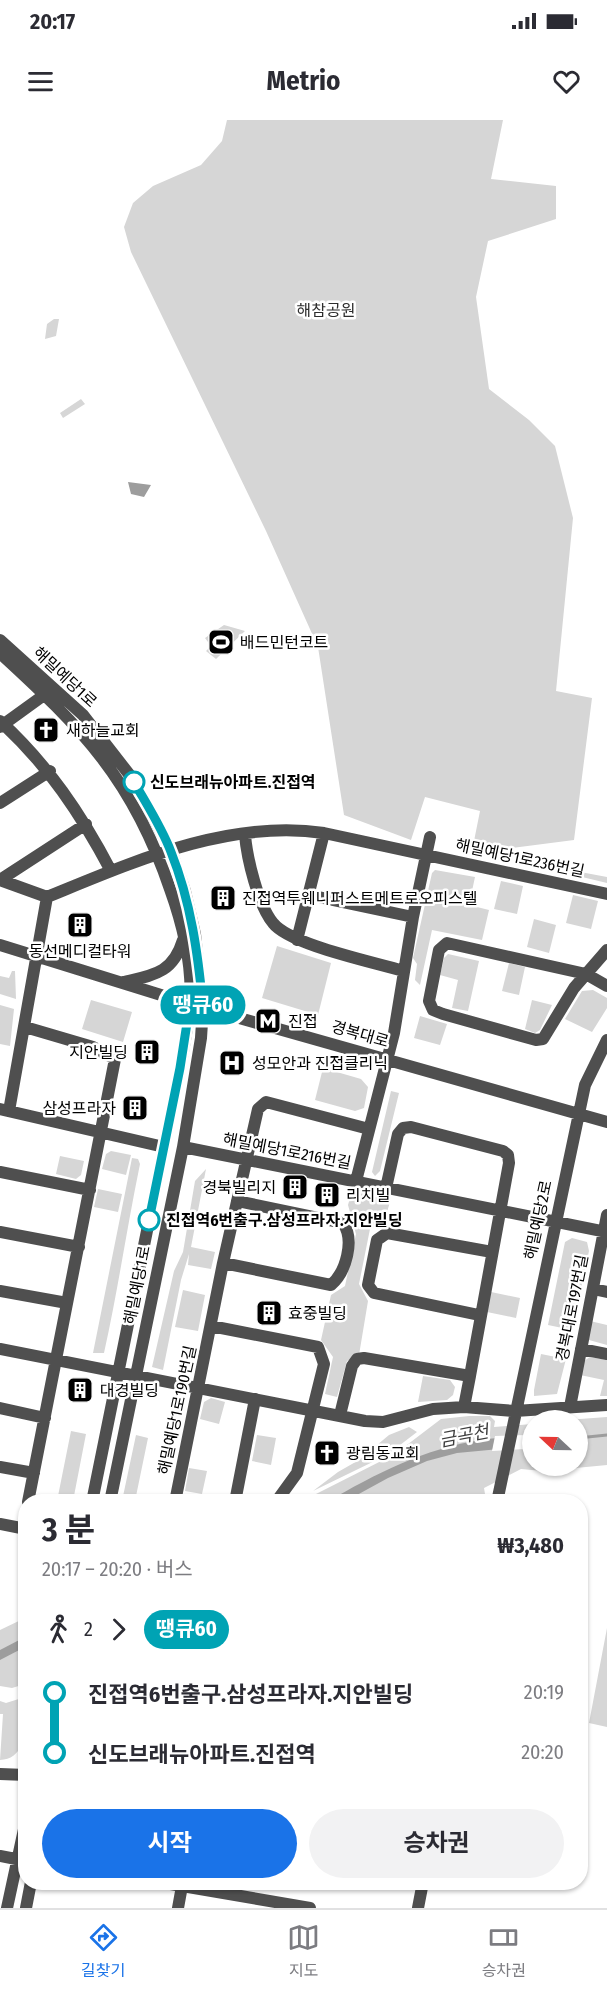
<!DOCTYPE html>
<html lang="ko">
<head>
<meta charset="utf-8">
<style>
	:root { --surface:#fff; --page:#f2f2f3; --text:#2b2b33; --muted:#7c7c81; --line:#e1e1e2; --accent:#1a73e8 }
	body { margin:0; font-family:"Fira Sans Condensed","Noto Sans KR",sans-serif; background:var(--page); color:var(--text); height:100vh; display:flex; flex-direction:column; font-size:22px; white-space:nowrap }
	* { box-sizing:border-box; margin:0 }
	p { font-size:20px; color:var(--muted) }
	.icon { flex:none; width:33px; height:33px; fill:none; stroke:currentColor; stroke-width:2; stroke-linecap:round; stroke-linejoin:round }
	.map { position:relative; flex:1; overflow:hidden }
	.details { position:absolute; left:18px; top:1374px; width:570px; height:396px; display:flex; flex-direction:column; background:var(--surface); border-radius:24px; box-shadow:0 2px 4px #0004 }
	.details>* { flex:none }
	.badge { padding:0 12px; border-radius:20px; font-size:21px; line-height:39px }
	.needle { width:39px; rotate:292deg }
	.tools { position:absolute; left:522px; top:1290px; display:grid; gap:12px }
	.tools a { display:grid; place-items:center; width:66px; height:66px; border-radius:50%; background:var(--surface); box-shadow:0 2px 4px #0004; font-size:30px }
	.map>.badge { position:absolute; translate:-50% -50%; box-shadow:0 0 0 3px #fff }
	.legs { display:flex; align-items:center; gap:9px; height:66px; padding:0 24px; font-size:20px }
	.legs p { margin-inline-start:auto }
	.summary { display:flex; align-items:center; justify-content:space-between; height:102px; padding:0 24px }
	h1 { font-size:33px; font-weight:700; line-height:45px }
	.cta { display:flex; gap:12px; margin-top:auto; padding:12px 24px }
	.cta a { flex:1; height:69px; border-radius:36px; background:var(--accent); color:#fff; font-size:24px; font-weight:700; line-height:69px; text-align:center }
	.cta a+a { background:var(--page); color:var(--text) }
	ul { padding:0 24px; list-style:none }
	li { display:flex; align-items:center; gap:21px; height:60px; font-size:22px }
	li i { display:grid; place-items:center; width:9px; height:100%; margin:0 8px; background:currentColor }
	li i::after { content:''; width:15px; height:15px; margin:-8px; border:4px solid; border-radius:50%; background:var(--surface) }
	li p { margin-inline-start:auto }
	li:first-child i { background:linear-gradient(#0000 50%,currentColor 0) }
	li:last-child i { background:linear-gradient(currentColor 50%,#0000 0) }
	.status { display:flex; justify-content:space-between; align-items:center; height:42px; padding:0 30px; background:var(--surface); direction:ltr }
	.status svg { height:16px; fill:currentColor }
	header { display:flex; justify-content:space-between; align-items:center; height:78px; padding:0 24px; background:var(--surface); font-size:27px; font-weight:700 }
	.tab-bar { display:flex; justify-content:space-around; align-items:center; height:84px; border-top:2px solid var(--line); background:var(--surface); font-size:16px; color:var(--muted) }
	.tab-bar a { display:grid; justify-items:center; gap:3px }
	.tab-bar .current { color:var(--accent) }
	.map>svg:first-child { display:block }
	.green { fill:#d6d6d6 }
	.water { fill:#9d9d9d }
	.pier { fill:#fff }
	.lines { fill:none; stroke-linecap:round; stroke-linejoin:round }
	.stream { stroke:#9d9d9d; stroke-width:3 }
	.minor { stroke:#4f4f4f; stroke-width:12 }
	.line-1-casing { stroke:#fff; stroke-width:14 }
	.line-1 { stroke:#00a3b4; stroke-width:9 }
	.stop-1-dot { fill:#fff; stroke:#00a3b4; stroke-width:3 }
	.labels { text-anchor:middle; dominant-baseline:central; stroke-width:5; stroke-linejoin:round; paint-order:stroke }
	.park-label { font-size:16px; fill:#2d2d2d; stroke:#fff }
	.poi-label { font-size:16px; fill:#000; stroke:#fff; text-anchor:start }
	.street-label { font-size:16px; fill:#000; stroke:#fff }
	.stop-label { font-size:16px; font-weight:bold; fill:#000; stroke:#fff; text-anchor:start }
	.water-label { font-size:18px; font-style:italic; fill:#3e3e3e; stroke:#fff }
</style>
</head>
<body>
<div class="status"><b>20:17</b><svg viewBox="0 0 49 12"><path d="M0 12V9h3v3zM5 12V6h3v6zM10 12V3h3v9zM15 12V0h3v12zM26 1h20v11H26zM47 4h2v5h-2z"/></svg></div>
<header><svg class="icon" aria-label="menu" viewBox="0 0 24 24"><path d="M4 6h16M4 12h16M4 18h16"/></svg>Metrio<svg class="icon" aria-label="heart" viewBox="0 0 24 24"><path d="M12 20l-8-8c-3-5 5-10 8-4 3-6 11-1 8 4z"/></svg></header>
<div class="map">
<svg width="607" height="1788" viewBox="0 0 607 1788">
	<rect width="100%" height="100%" fill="#fff"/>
	<path class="green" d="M227 0H503L491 59 556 66V99L488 121 476 177 489 269 529 300 555 326 573 398 556 571 592 578 574 720 505 729 499 740 472 731 480 691 425 677 411 720 344 695 318 527 266 411 131 132 124 107 133 83 153 66 201 45 222 21Z
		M54 199H59L56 216 45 219 47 204Z
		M81 279 85 284 63 298 60 293Z
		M224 505 245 511 216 539 206 531 211 526 205 518Z
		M435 750 475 757 469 785 489 790 482 820 432 810 420 865 415 860 417 844 413 838 432 753Z
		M575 751 607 757V763L578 756Z
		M501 761 523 766 517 794 494 789Z
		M573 775 598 781 591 809 566 803Z
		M534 799 556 805 549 833 527 827Z
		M277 826 331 843 318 895 262 878Z
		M448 834 479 841 468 891 452 888 458 860 440 855 444 838Z
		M509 843 525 847 519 875 502 871Z
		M12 851H15L16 879 0 874V856L9 858Z
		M593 870 607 878V888L592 912 565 899 582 871Z
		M91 880 132 892 123 922 82 909Z
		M532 880 552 885 540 910 535 913 525 909Z
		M0 885 14 889 10 926 0 924Z
		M420 896 447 904 440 925 414 918Z
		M323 948 361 959 368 967 364 988 355 991 315 980Z
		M391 971 399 973 380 1051 375 1056 372 1052Z
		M111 1031 131 1035 126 1055 102 1049 106 1034Z
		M60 1036 84 1041 81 1055 76 1059 56 1054Z
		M132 1038 138 1039 140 1044C127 1107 118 1170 104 1233H93Z
		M206 1049 191 1127 215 1132 211 1149 188 1145 189 1134 181 1160 163 1250 152 1247 174 1151 183 1132 195 1061Z
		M98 1069 122 1074 118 1092 94 1087Z
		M352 1071 391 1078 384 1103 370 1109 359 1164 368 1181 359 1235 347 1241 337 1277 325 1274 333 1237 321 1220 331 1175 345 1166 356 1114 348 1085Z
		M572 1118 587 1122 589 1131 572 1210 548 1205 565 1122Z
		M183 1170 205 1175 198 1211 175 1207Z
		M491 1172 520 1178 516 1198 487 1192Z
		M590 1201 607 1205V1225L589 1220 587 1216Z
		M541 1234 566 1239 557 1274 534 1276V1270Z
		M590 1237 607 1240V1276H600L604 1260 580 1255 584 1241Z
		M423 1256 450 1260 455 1267 453 1275 447 1280 418 1282Z
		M211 1278 225 1282 219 1304 200 1299 204 1282Z
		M469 1296H490L495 1301 494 1307 532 1304V1346H578V1300H566L607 1297V1345L565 1349 564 1353 521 1349 484 1368 485 1374 468 1381 311 1382 316 1380 314 1375 395 1334 441 1299Z
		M409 1307 417 1312 387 1335 313 1371 338 1352 359 1340 389 1315Z
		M71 1311 86 1314 73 1381H57Z
		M136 1315 148 1318 135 1381H122Z
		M257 1315 276 1318 271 1345 252 1341Z
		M189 1348 207 1351 202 1374 185 1371Z
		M25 1498V1564L12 1568 0 1566V1510Z
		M607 1508V1607L589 1603Z
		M25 1577C25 1599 30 1639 0 1640L3 1594H0V1581L6 1583Z"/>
	<path class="water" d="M128 362 151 365 144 377 131 374Z
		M532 1318V1326L457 1333 427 1341 388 1358 346 1381 327 1382C375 1354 426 1328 481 1320 498 1317 516 1318 532 1318Z
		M25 1517V1527L0 1540V1530Z"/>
	<path class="pier" d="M528 1315 524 1329 492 1331 495 1316Z"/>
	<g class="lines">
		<path class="stream" d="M578 1318 607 1315"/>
		<path class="minor" d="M0 520 83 595 132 658 171 730 185 771 195 814 203 887 201 918 183 1027 110 1382
			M0 533C83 609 133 660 170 769 183 805 193 846 190 885 188 906 184 927 180 948L92 1382
			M0 601C48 645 81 694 111 751
			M0 607 51 570
			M0 683 50 651
			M245 715C247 738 258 785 273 803 290 825 374 842 403 851
			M0 760 47 777C133 742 228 699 324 713L607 774
			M0 760 86 704
			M309 775 413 797
			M297 820 324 713
			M0 825 190 884 607 1002
			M607 830 574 868 543 919 536 920 443 894 433 890 429 881 439 830 447 823 586 854 607 866
			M124 862C154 855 173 853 183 820
			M25 907 93 927 115 939 28 1382
			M0 989 164 1027
			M9 991 47 777
			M183 1027 607 1112
			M0 1052 90 1070
			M356 1061 394 913 413 797 430 717
			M386 1068 398 1014 403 1008 411 1007 503 1031 508 1035 509 1043 470 1256
			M0 1112 79 1127
			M223 1143 331 1165C346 1152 355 1120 343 1103L237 1081
			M593 1169 607 1172
			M0 1171 67 1183
			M479 1195 374 1173 368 1165 377 1120 387 1113 492 1132
			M211 1206 318 1227 324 1244 297 1353 276 1382
			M0 1229 365 1301 383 1302 433 1289 464 1287 515 1291 607 1285
			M581 1229 607 1234
			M570 1287 607 1095
			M0 1288 45 1298
			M340 1295 352 1246 357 1239 364 1238 470 1256 464 1287
			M0 1347 34 1353
			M175 1382 223 1143 258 989 266 982 369 1009
			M235 1382 255 1279
			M497 1382 585 965 607 920
			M0 1404 26 1409
			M23 1409 26 1394
			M0 1654 26 1655
			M0 1736 26 1741
			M159 1762 310 1788
			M7 1788 26 1700
			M26 1788 31 1762
			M178 1788 182 1766
			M418 1788 423 1762"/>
	</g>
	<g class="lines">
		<g class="line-1-casing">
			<path id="line-1" d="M134 662C147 685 162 708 171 732 191 782 198 834 203 887L190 884 180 948 149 1100"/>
		</g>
		<use href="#line-1" class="line-1"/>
	</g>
	<defs>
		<g id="stadium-square" transform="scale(1.35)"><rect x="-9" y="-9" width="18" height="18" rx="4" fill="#000" stroke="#fff"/><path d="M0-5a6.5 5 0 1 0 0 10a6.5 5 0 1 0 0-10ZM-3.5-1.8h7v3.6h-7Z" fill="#fff"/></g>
		<g id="church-square" transform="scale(1.35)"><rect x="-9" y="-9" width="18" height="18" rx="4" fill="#000" stroke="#fff"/><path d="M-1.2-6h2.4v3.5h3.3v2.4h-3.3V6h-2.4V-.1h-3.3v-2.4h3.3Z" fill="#fff"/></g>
		<g id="building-square" transform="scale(1.35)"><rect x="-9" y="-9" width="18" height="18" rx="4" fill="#000" stroke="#fff"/><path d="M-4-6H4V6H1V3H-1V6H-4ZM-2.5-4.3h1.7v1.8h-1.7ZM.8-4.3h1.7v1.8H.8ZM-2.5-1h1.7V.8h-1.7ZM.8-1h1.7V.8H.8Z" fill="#fff"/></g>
		<g id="metro-square" transform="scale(1.35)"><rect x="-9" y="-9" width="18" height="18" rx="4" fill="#000" stroke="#fff"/><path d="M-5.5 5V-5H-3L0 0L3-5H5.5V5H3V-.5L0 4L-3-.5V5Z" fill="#fff"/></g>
		<g id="hospital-square" transform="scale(1.35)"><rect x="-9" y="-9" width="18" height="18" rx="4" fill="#000" stroke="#fff"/><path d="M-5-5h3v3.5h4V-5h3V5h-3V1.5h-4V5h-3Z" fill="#fff"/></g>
	</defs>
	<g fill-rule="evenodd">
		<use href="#stadium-square" x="221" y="522"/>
		<use href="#church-square" x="46" y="610"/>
		<use href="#building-square" x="223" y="778"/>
		<use href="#building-square" x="80" y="805"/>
		<use href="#metro-square" x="268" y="901"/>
		<use href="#building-square" x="147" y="932"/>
		<use href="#hospital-square" x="232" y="943"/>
		<use href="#building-square" x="135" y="988"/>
		<use href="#building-square" x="295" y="1067"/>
		<use href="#building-square" x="327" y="1075"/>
		<use href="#building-square" x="269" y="1193"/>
		<use href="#building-square" x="80" y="1270"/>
		<use href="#church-square" x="327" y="1333"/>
	</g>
	<g class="stop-1-dot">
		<circle cx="134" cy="662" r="10"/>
		<circle cx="149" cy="1100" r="10"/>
	</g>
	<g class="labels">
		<g class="park-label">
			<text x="326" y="190">해참공원</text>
		</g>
		<g class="poi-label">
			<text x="240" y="522">배드민턴코트</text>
			<text x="66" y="610">새하늘교회</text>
			<text x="242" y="778">진접역투웨니퍼스트메트로오피스텔</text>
			<text x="80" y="831" text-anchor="middle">동선메디컬타워</text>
			<text x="288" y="901">진접</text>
			<text x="128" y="932" text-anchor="end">지안빌딩</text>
			<text x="252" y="943">성모안과 진접클리닉</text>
			<text x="116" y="988" text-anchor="end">삼성프라자</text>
			<text x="276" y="1067" text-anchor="end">경북빌리지</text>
			<text x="346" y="1075">리치빌</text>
			<text x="288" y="1193">효중빌딩</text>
			<text x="100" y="1270">대경빌딩</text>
			<text x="346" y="1333">광림동교회</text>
		</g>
		<g class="street-label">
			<text transform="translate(65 557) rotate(43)">해밀예당1로</text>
			<text transform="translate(520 738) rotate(12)">해밀예당1로236번길</text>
			<text transform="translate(360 914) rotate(16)">경복대로</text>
			<text transform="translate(287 1031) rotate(11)">해밀예당1로216번길</text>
			<text transform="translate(538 1100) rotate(-78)">해밀예당2로</text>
			<text transform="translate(137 1165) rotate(-79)">해밀예당1로</text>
			<text transform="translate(572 1188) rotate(-79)">경복대로197번길</text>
			<text transform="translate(177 1290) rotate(-78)">해밀예당1로190번길</text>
		</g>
		<g class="stop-label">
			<text x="150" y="662">신도브래뉴아파트.진접역</text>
			<text x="166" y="1100">진접역6번출구.삼성프라자.지안빌딩</text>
		</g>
		<g class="water-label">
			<text transform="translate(464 1316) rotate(-11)">금곡천</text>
		</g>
	</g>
</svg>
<div class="tools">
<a><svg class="needle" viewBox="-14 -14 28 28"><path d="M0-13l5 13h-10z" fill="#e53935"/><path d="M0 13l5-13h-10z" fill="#7c7c81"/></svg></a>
</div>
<b class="badge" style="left:203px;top:885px;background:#00a3b4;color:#fff">땡큐60</b>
<section class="details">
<div class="summary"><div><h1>3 분</h1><p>20:17 – 20:20 · 버스</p></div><b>₩3,480</b></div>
<div class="legs"><svg class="icon" aria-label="walk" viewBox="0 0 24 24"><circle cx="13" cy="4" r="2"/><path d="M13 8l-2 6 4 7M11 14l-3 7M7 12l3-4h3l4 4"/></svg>2<svg class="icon" aria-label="forward" viewBox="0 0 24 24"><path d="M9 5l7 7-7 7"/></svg><b class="badge" style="background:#00a3b4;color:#fff">땡큐60</b></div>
<ul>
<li><i style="color:#00a3b4"></i><b>진접역6번출구.삼성프라자.지안빌딩</b><p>20:19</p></li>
<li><i style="color:#00a3b4"></i><b>신도브래뉴아파트.진접역</b><p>20:20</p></li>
</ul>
<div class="cta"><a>시작</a><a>승차권</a></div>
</section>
</div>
<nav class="tab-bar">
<a class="current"><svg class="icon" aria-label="directions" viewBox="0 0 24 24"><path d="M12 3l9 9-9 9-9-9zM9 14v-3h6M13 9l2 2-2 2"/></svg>길찾기</a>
<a><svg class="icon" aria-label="map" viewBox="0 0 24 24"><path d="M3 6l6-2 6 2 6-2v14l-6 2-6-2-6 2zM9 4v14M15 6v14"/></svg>지도</a>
<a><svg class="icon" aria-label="tickets" viewBox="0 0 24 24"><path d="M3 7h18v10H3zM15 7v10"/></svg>승차권</a>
</nav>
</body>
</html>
